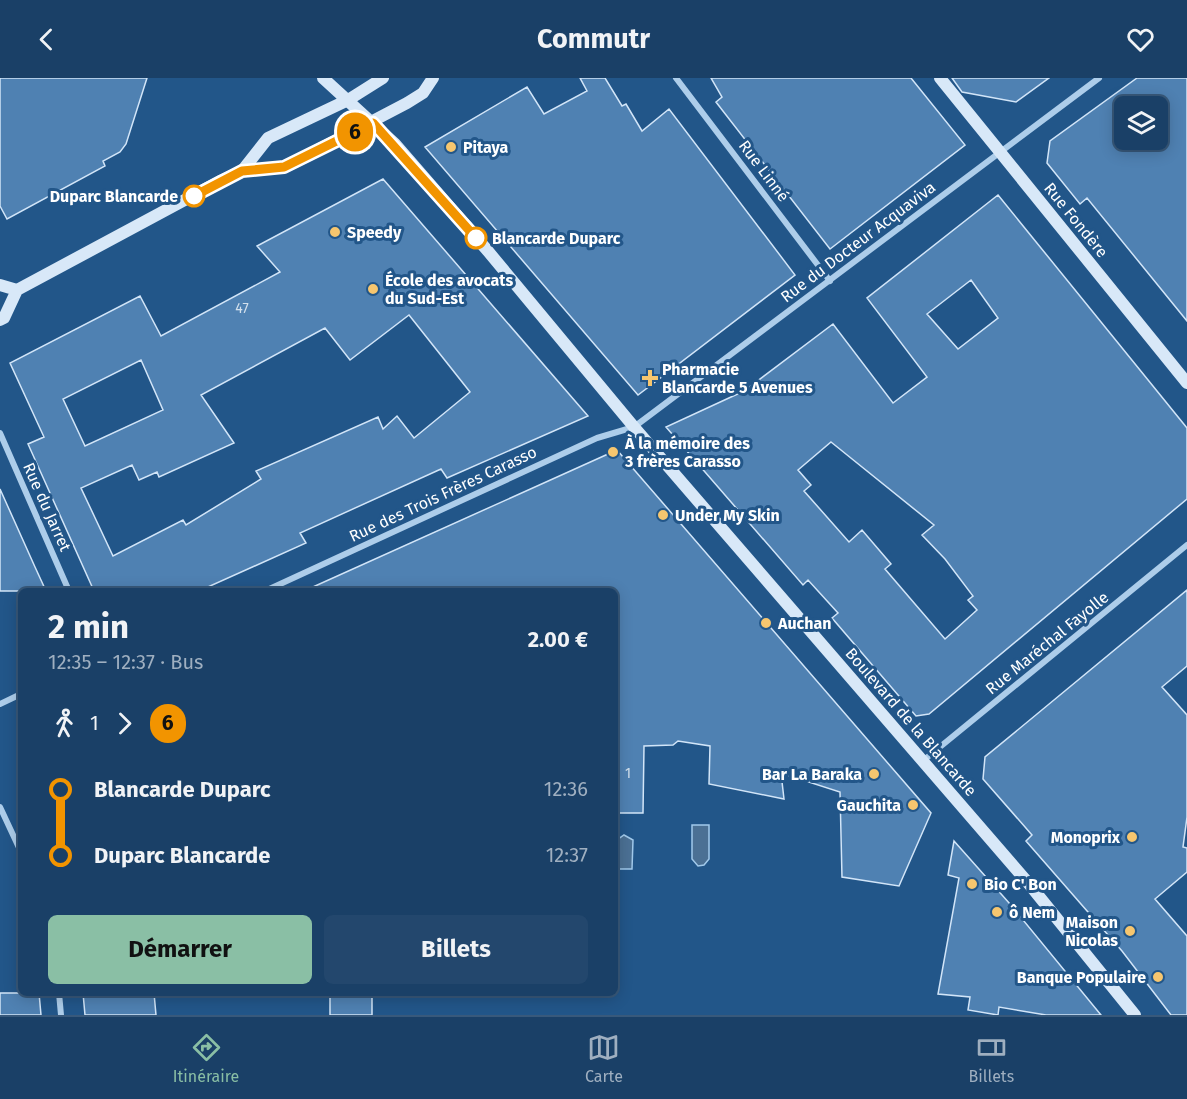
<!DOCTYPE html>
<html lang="fr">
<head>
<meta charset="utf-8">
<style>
	:root { --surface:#1a4067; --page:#23476d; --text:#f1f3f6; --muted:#9fafc0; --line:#38597b; --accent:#8abfa5 }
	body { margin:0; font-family:"Fira Sans",sans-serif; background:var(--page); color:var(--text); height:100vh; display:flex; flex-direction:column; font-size:22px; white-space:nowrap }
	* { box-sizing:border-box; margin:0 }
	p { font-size:20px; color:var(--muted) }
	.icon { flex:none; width:33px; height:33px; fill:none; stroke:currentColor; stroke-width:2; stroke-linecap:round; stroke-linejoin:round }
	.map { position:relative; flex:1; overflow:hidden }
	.side { position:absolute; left:18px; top:510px; width:600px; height:408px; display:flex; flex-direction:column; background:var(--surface); border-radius:9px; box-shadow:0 3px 15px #0003,0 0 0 2px var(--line) }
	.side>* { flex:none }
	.badge { padding:0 12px; border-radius:20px; font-size:21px; line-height:39px }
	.fabs { position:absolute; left:1114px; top:18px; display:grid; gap:12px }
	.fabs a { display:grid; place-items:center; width:54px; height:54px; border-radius:9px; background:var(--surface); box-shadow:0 3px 15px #0003,0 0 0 2px var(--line); font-size:30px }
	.map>.badge { position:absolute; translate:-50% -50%; box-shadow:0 0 0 3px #fff }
	.legs { display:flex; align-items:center; gap:9px; height:66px; padding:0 30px; font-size:20px }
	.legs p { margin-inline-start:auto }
	.headline { display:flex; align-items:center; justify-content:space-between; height:102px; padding:0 30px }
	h1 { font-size:33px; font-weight:700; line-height:45px }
	.action { display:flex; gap:12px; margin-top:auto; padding:12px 30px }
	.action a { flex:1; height:69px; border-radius:9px; background:var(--accent); color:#111; font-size:24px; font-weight:700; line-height:69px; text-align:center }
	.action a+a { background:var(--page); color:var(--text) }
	ul { padding:0 30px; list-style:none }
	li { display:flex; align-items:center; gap:21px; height:66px; font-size:22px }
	li i { display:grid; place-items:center; width:9px; height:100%; margin:0 8px; background:currentColor }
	li i::after { content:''; width:15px; height:15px; margin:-8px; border:4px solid; border-radius:50%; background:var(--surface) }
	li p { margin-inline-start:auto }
	li:first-child i { background:linear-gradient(#0000 50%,currentColor 0) }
	li:last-child i { background:linear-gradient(currentColor 50%,#0000 0) }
	header { display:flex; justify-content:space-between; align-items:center; height:78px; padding:0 30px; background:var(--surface); font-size:27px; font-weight:700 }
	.tab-bar { display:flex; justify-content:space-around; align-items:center; height:84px; border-top:2px solid var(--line); background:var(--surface); font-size:16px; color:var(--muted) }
	.tab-bar a { display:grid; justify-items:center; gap:3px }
	.tab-bar .on { color:var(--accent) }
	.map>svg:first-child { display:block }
	.water { fill:#4b7094; stroke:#a1c9eb; stroke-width:1.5 }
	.building { fill:#4f81b2; stroke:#d2e5f8; stroke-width:1.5; fill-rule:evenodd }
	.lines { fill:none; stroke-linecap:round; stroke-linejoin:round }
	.street { stroke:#adcdea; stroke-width:6 }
	.secondary { stroke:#d8e8f8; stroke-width:12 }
	.line-1-casing { stroke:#fff; stroke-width:14 }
	.line-1 { stroke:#f29400; stroke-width:9 }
	.poi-dot { fill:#f6c66f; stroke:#225689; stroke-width:2 }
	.stop-1-dot { fill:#fff; stroke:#f29400; stroke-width:3 }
	.labels { text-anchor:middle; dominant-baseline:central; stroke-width:6; stroke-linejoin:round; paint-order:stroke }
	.number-label { font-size:14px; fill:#d3e0ec }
	.poi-label { font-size:16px; font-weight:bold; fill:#fff; stroke:#225689; text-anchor:start }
	.street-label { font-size:16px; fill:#fff; stroke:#225689 }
	.stop-label { font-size:16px; font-weight:bold; fill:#fff; stroke:#225689; text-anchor:end }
</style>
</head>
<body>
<header><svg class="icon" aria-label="back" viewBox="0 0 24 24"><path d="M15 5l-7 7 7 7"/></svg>Commutr<svg class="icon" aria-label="heart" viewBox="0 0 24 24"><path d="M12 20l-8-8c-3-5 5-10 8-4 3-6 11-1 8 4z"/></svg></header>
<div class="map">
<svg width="1187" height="937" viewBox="0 0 1187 937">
	<rect width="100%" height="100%" fill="#225689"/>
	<path class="water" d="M692 747H709V781L704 787 698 788 692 781Z
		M624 757 633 762 632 791H618L617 762Z"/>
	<path class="building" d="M0 0H147L126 66 120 74 103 83 105 88 7 141 0 128Z
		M580 0H605L622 28 626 26 642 53 669 31 795 197 638 317 425 69 527 9 544 36 587 13Z
		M711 0H911L965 67 830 171 716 24 722 19Z
		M952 0H1049L1016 24 962 14Z
		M1137 0H1187V243L1087 120 1080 126 1047 85 1050 63ZM1125 28H1158V62H1125Z
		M383 101 588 338 447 400 441 391 300 455 306 465 199 513H94L28 366 44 359 10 285 140 218 161 258 280 194 257 168ZM409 237 470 314 414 360 397 338 383 351 378 339 256 393 261 401 186 447 183 442 113 478 81 410 132 387 139 402 157 394 159 399 234 365 201 317 325 250 350 282ZM141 282 163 332 85 368 63 321Z
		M998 117 1187 350V421L929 636 916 638 832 540 838 535 808 502 803 507 666 349 744 313 833 246 893 325 927 299 867 220ZM971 202 998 240 958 271 927 236ZM831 364 934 447 922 457 945 481 973 518 968 522 977 532 945 561 885 491 891 486 862 452 849 464 804 413 811 407 798 392Z
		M617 372 931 735 899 808 842 799 840 714 781 695 784 721 709 706 710 668 678 663 673 667 644 668 643 735H615V513H304Z
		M0 411 35 489 46 513H0Z
		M1187 512V588L1162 609 1187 637V739L1183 769 1187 770V794L1155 821 1187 858V937H1171L1122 873 1026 763 1032 757 983 701 985 679Z
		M954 763 1010 826 1101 937H1046L999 929 998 937 968 932 970 919 938 916 959 800 948 797Z
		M0 915H39L41 937H0Z
		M83 915H154L156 937H85Z
		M330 915H372V937H330Z"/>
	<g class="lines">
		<path class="street" d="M676 0 830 203
			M0 355 69 513
			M265 513 597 360 634 349 1099 0
			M0 626 21 616
			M924 682 1187 467
			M0 729 21 774
			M59 915 61 937"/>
		<path class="secondary" d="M323 0 395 66 487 172 634 349 1029 806 1135 937
			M940 0 1187 305
			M242 93 268 60 348 22 383 0
			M0 207 17 212
			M0 242 4 240 17 212 220 103 242 93 284 89 302 80 407 25 423 15 433 0"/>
	</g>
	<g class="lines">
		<g class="line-1-casing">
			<path id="line-1" d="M194 118 242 93 284 89 373 45 476 160"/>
		</g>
		<use href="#line-1" class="line-1"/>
	</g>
	<g class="poi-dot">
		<circle cx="451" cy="69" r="6"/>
		<circle cx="335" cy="154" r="6"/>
		<circle cx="373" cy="211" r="6"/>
		<path d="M647 291h6v6h6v6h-6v6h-6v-6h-6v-6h6z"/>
		<circle cx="613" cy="374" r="6"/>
		<circle cx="663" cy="437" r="6"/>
		<circle cx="766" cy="545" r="6"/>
		<circle cx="874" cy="696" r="6"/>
		<circle cx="913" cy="727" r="6"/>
		<circle cx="1132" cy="759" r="6"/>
		<circle cx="972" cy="806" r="6"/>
		<circle cx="997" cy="834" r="6"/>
		<circle cx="1130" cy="853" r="6"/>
		<circle cx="1158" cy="899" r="6"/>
	</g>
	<g class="stop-1-dot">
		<circle cx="194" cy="118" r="10"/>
		<circle cx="476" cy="160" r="10"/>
	</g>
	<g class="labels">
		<g class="number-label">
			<text x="242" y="230">47</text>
			<text x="628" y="695">1</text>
		</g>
		<g class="poi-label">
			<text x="463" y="69">Pitaya</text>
			<text x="347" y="154">Speedy</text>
			<text x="385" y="202">École des avocats<tspan x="385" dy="18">du Sud-Est</tspan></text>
			<text x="662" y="291">Pharmacie<tspan x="662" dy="18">Blancarde 5 Avenues</tspan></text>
			<text x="625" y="365">À la mémoire des<tspan x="625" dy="18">3 frères Carasso</tspan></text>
			<text x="675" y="437">Under My Skin</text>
			<text x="778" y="545">Auchan</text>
			<text x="862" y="696" text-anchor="end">Bar La Baraka</text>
			<text x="901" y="727" text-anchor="end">Gauchita</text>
			<text x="1120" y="759" text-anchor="end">Monoprix</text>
			<text x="984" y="806">Bio C' Bon</text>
			<text x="1009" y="834">ô Nem</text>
			<text x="1118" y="844" text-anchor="end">Maison<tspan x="1118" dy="18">Nicolas</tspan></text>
			<text x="1146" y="899" text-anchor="end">Banque Populaire</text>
		</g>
		<g class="street-label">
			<text transform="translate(764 93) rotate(53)">Rue Linné</text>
			<text transform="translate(1076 142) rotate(51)">Rue Fondère</text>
			<text transform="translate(858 164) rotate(-37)">Rue du Docteur Acquaviva</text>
			<text transform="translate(443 416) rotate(-25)">Rue des Trois Frères Carasso</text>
			<text transform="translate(47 429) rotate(66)">Rue du Jarret</text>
			<text transform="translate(1047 565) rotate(-39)">Rue Maréchal Fayolle</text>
			<text transform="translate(911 644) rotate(49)">Boulevard de la Blancarde</text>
		</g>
		<g class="stop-label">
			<text x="178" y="118">Duparc Blancarde</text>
			<text x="492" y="160" text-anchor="start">Blancarde Duparc</text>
		</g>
	</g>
</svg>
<div class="fabs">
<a><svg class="icon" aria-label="layers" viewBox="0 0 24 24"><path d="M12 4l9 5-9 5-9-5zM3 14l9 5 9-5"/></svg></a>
</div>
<b class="badge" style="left:355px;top:54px;background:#f29400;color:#111">6</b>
<section class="side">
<div class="headline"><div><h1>2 min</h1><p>12:35 – 12:37 · Bus</p></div><b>2.00 €</b></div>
<div class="legs"><svg class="icon" aria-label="walk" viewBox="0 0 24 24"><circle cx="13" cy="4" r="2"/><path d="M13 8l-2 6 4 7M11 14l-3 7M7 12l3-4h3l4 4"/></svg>1<svg class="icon" aria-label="forward" viewBox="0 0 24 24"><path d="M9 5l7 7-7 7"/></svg><b class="badge" style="background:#f29400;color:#111">6</b></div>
<ul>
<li><i style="color:#f29400"></i><b>Blancarde Duparc</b><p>12:36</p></li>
<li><i style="color:#f29400"></i><b>Duparc Blancarde</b><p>12:37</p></li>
</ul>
<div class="action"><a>Démarrer</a><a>Billets</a></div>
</section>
</div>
<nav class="tab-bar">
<a class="on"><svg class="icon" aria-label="directions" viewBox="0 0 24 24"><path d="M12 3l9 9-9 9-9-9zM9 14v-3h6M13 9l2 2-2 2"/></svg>Itinéraire</a>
<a><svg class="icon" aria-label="map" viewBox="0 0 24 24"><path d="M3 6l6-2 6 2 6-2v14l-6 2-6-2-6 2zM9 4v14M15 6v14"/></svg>Carte</a>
<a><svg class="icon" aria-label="tickets" viewBox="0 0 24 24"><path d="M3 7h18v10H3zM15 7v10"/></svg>Billets</a>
</nav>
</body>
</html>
